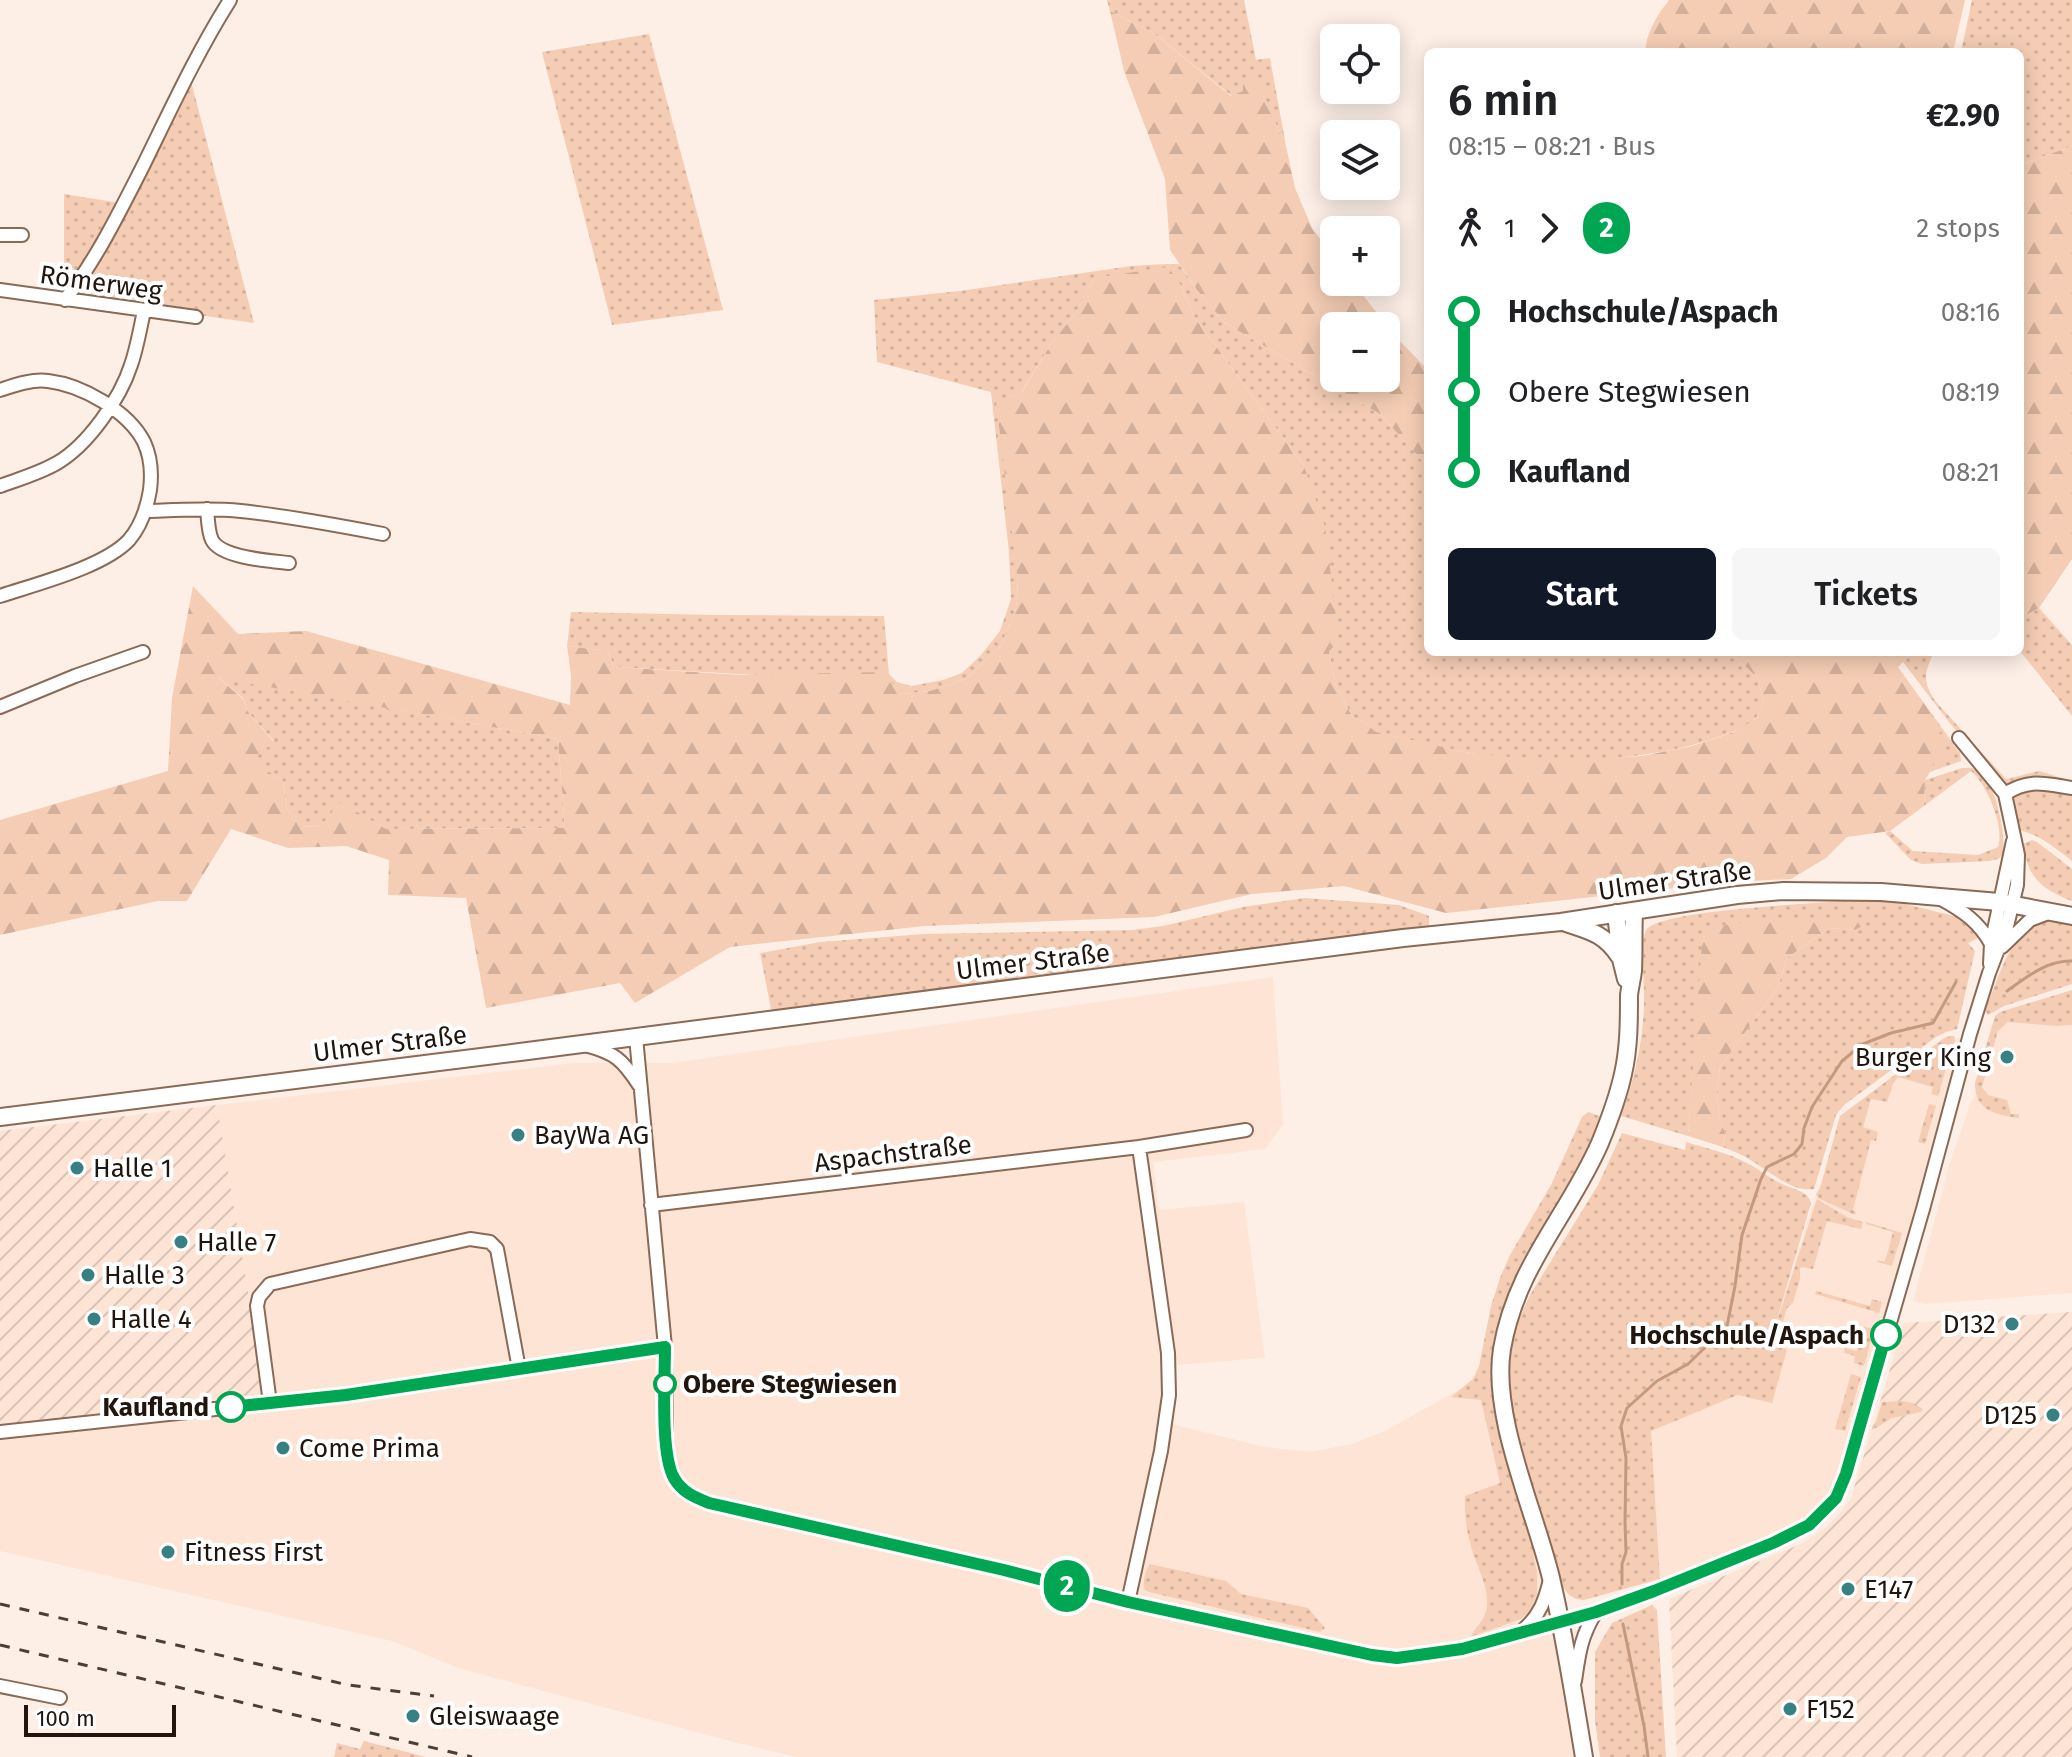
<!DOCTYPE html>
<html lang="en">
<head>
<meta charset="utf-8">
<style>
	:root { --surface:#fff; --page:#f6f6f6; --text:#202124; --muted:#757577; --accent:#111827 }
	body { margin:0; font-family:"Fira Sans",sans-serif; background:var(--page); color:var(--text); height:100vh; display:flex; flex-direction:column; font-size:30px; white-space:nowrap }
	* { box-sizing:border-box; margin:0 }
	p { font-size:26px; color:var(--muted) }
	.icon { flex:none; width:44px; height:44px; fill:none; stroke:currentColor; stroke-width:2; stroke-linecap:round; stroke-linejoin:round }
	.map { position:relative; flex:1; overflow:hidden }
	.panel { position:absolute; left:1424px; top:48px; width:600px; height:608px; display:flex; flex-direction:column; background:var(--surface); border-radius:12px; box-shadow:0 4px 20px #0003 }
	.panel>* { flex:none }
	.badge { padding:0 16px; border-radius:26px; font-size:28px; line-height:52px }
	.fabs { position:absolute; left:1320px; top:24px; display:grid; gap:16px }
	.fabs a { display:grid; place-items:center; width:80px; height:80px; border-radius:12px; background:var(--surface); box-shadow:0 4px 20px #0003; font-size:40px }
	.scale { position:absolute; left:24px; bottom:20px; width:152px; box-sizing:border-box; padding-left:8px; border:4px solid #21150d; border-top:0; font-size:22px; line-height:28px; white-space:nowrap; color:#21150d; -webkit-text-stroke:6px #fff; paint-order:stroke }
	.map>.badge { position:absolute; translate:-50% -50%; box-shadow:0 0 0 4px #fff }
	.legs { display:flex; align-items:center; gap:12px; height:88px; padding:0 24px; font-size:26px }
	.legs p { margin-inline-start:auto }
	.headline { display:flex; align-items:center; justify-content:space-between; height:136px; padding:0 24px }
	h1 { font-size:44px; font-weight:600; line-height:60px }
	.primary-button { display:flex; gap:16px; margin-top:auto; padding:16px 24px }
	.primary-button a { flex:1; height:92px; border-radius:12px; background:var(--accent); color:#fff; font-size:32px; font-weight:600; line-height:92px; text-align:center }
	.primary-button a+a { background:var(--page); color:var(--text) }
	ul { padding:0 24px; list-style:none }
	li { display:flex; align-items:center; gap:28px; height:80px; font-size:30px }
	li i { display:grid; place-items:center; width:12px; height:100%; margin:0 10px; background:currentColor }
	li i::after { content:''; width:20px; height:20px; margin:-10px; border:6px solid; border-radius:50%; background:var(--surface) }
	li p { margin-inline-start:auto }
	li:first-child i { background:linear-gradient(#0000 50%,currentColor 0) }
	li:last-child i { background:linear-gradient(currentColor 50%,#0000 0) }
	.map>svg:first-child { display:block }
	.built { fill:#fee4d5 }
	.industrial { fill:url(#industrial-furrows) }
	.grass { fill:url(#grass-dots) }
	.forest { fill:url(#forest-firs); fill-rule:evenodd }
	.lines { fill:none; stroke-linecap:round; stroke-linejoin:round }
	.stream { stroke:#c4997e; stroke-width:3 }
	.minor-casing { stroke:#896a57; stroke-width:16 }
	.major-casing { stroke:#896a57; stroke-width:20 }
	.minor { stroke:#fff; stroke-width:12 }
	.major { stroke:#fff; stroke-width:16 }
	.rail { stroke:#4a3e35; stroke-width:3; stroke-dasharray:10 10; stroke-linecap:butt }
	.line-1-casing { stroke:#fff; stroke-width:18 }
	.line-1 { stroke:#00a651; stroke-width:12 }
	.poi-dot { fill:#388183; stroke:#fff; stroke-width:3 }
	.stop-1-dot { fill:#fff; stroke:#00a651; stroke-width:4 }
	.labels { text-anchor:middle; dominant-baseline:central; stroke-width:8; stroke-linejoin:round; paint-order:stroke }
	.street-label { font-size:26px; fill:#21150d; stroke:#fff }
	.poi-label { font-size:26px; fill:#21150d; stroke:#fff; text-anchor:start }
	.stop-label { font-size:26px; font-weight:bold; fill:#21150d; stroke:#fff; text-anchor:end }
</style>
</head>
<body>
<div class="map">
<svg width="2072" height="1757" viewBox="0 0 2072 1757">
	<defs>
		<pattern id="industrial-furrows" width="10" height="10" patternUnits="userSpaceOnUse" patternTransform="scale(2)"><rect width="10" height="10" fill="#fee4d5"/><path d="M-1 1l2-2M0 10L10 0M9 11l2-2" fill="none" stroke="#d9c3b6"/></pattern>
		<pattern id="grass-dots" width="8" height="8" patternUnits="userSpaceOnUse" patternTransform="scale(2)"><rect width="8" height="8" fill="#f5cdb4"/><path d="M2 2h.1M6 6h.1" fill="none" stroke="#d2af9a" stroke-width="1.8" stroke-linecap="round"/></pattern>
		<pattern id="forest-firs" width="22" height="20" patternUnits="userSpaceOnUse" patternTransform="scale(2)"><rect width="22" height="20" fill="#f5cdb4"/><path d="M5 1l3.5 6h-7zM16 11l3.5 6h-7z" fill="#d2af9a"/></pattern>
	</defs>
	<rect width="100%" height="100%" fill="#fdefe6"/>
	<path class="built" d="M1273 977 1283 1125 1265 1149 1153 1162 1159 1210 1244 1202 1265 1358 1176 1365 1171 1424 1265 1447 1310 1452 1352 1444 1385 1431 1489 1373 1549 1604 1576 1757H797L730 1741 458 1668 392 1641 0 1551V1427L261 1392 248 1292 217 1105 574 1063H672Z
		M2008 1022 2056 1026 2072 1025V1293L1925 1304 1913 1301 1950 1162 1971 1102 1982 1087 1998 1031Z
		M1961 1038 1890 1305 1834 1486 1816 1508 1797 1524 1767 1539 1660 1579 1650 1431 1751 1390 1761 1370 1816 1195 1821 1190 1840 1116 1946 1039Z"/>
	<path class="industrial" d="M217 1105 248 1292 261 1393 0 1427V1131Z
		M2072 1312V1757H1677L1669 1599 1803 1543 1826 1527 1840 1513 1851 1498 1904 1323Z"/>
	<path class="grass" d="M1107 0H1244L1256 60 1270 58 1286 146 1254 76 1243 91 1232 96 1156 35 1110 11Z
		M1972 0H2072V146L2020 165V52H1961Z
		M649 34 723 310 612 325 542 52Z
		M191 81 254 323 80 298 79 290 94 271 111 243Z
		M64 194 120 203 71 284 64 288Z
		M1166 264H1179L1197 290 1225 323 1380 414 1428 467V652H1729L1757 677 1764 702C1762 707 1759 714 1756 718 1747 728 1730 733 1718 737 1645 763 1547 765 1471 753 1439 747 1407 739 1376 732L1364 722 1353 718 1336 686 1329 651 1339 642 1304 466 1195 318 1180 284 1094 278 1077 311 1051 344 1021 393 1010 398 1018 582 1016 608 1001 646 966 679 930 691 904 694 892 683 615 667 607 651 567 646 571 612 716 615 884 616 889 674 897 682 911 686 943 680 962 673 981 655 1000 631 1011 599 1009 552 991 392 877 362 874 300 960 291 1131 266Z
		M2039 608 2072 645V716L2020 651V614H2028Z
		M1906 652H1934C1924 674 1922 681 1936 702L2006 779 2039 771 2072 781V785L2001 784 1949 722 1903 662 1908 657Z
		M218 677 558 739 565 828 386 829 340 803 321 826 300 827 287 809 283 781 250 760 274 741 248 712 243 698Z
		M1926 706 1960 753 1961 761 1930 772 1934 761Z
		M1962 768C1968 768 1970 767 1975 769 1996 779 2006 834 2003 855L1998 859 1989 861 1922 864 1911 860 1885 833 1890 831 1913 851 1978 855 1998 847C2005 827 1987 784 1971 771L1924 806 1925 780Z
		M2032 786 2072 793V861C2055 848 2041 836 2020 830L2012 803 2014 795Z
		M2032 840 2037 842 2072 869V901C2041 889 2028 878 2023 844Z
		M1305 898 1399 905 1429 916V930L772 1014 760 953 820 942 925 934 1132 930 1163 926 1243 907Z
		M1841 901 1897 902 1950 915 1968 920 1976 931 1978 938 1968 943 1975 951 1957 1029 1946 1032 1936 1037 1844 1105 1836 1115 1814 1189C1791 1192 1771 1172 1752 1161 1743 1155 1733 1151 1723 1147L1725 1134 1719 1115 1717 1091 1720 1067 1778 987 1787 958 1829 928 1855 930 1862 925 1704 929 1688 1136 1621 1116C1636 1075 1645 1034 1644 990 1644 976 1639 939 1647 929 1663 910 1810 904 1841 901Z
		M2056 921 2072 925V984L2004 1006 1988 1015 1985 1011C1993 991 2009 942 2025 930 2034 923 2046 922 2056 921Z
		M2072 990V1025L2056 1026 2008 1022 1998 1031 1982 1087 1988 1095 2007 1100 2011 1114H2019V1118C1997 1115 1974 1111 1975 1083L1995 1016 2000 1012Z
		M1950 1036H1954L1955 1040 1938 1096 1931 1094 1933 1087 1898 1077 1893 1084 1887 1102 1871 1099 1863 1127 1878 1132 1876 1141 1871 1140 1853 1210 1856 1212 1855 1215 1818 1198 1816 1194 1820 1188 1840 1116 1944 1038Z
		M1929 1104 1936 1106 1925 1144 1918 1142Z
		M1588 1112 1605 1118 1596 1145 1512 1290 1503 1432 1532 1546 1537 1572V1594L1531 1609 1521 1619 1471 1637C1476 1624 1487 1621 1487 1603 1488 1586 1478 1569 1473 1553 1467 1535 1464 1515 1465 1496L1500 1483 1481 1400 1451 1397 1473 1379 1479 1366 1491 1306 1500 1278 1510 1255 1551 1185 1582 1117Z
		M1622 1133 1685 1150 1686 1142C1706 1148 1728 1153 1747 1163 1759 1169 1769 1178 1780 1183 1791 1189 1808 1190 1811 1203L1774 1330 1817 1199 1847 1217 1863 1222 1861 1229 1827 1221 1813 1269 1802 1267 1800 1268V1279L1793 1303 1787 1308 1776 1344 1787 1350 1772 1403 1738 1395 1651 1431 1660 1579 1584 1600C1572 1599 1568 1595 1562 1585L1515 1426 1509 1393V1362L1516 1326 1530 1295 1598 1185Z
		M1866 1222 1902 1233 1892 1266 1877 1262V1260L1885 1262 1893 1232 1866 1224Z
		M1816 1291 1870 1306 1872 1299 1882 1302 1879 1313 1815 1294Z
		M1864 1327 1874 1329 1864 1366 1854 1363 1855 1356 1844 1353 1845 1348 1857 1351Z
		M1851 1374 1861 1377 1845 1431 1835 1429Z
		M1903 1401 1913 1403 1923 1409 1921 1412 1892 1418 1874 1429 1882 1402Z
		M1150 1564 1226 1581 1241 1594 1308 1608 1325 1628 1320 1632 1149 1592 1145 1590C1142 1583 1145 1570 1150 1564Z
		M1652 1605 1657 1610 1666 1757H1600L1595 1721V1652L1612 1623Z
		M364 1741 426 1757H334L337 1743 360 1749Z"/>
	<path class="forest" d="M1669 0H1965L1953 52H1645C1647 31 1656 17 1669 0Z
		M1110 11 1156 35 1231 96 1243 91V81L1254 75 1286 146 1295 188 1312 228 1334 257V282H1353L1393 334 1428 370V467L1380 414 1225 323 1197 290 1170 250 1165 179 1124 71ZM1334 326H1386V378H1334Z
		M2072 146V559L2039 608 2028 614H2020V165Z
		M1168 267 1180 284 1195 318 1304 466 1325 527 1339 642 1329 651 1336 686 1353 718 1364 722 1376 732 1470 753 1510 757 1589 759 1642 756 1692 746 1734 732 1757 718 1764 702 1757 677 1729 652H1906L1908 657 1898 667 1926 706 1946 740V758L1934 762 1930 772 1925 780 1924 806 1890 831 1847 837 1826 858 1791 879 1730 882 1446 913 1344 886 1252 894 1154 917 925 926 730 947 635 1003 620 983 486 1008 466 898 388 895 389 860 346 846 288 848 231 829 187 901H158L0 935V820L168 771 172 698 193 586 238 634 306 631 570 705 571 676 567 646 607 651 615 667 741 675 885 672 892 683 905 694 930 691 966 679 1001 646 1016 608 1018 582 996 401 1010 398 1022 392 1051 344 1077 311 1094 278ZM219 678 558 739 565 828 386 829 340 802 321 826 300 827 287 809 283 781 251 760 274 742 248 712 243 699Z
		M1825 918H1860L1862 926 1855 930 1829 928 1787 958 1778 987 1720 1067 1717 1091 1719 1115 1725 1134 1723 1147 1688 1136 1703 929 1754 920Z"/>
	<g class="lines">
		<path class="stream" d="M2007 991C2027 977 2047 960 2072 961
			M1622 1584V1564L1626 1552 1625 1522 1626 1458 1621 1426 1627 1408 1657 1381 1688 1364 1727 1326 1735 1286 1742 1235 1761 1179 1767 1167 1794 1154 1802 1144 1804 1128 1812 1107 1842 1061 1863 1044 1891 1033 1933 1023 1956 982
			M1623 1624 1644 1726 1648 1757"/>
		<g class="minor-casing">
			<path id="minor" d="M0 235H22
				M0 290 196 317
				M65 300C97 258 118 215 142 168 170 111 196 54 230 0
				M0 390C15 385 32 379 48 381 82 385 128 411 144 442 151 457 152 474 150 490 147 508 141 526 129 540 104 567 36 584 0 596
				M0 486C19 479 40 473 57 463 88 445 120 399 131 365 137 348 140 329 144 311
				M207 509C208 519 208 532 212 540 221 558 271 561 289 563
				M147 511C178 510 210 508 241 511 289 516 336 525 383 534
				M0 707 75 676 143 652
				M2005 794C2029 778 2045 784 2072 788
				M1941 899C1963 911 1979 922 1991 944
				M2002 947 2030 920 2051 912
				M1990 964 1991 944 2013 841
				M636 1037 665 1347 666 1438 668 1460 674 1477 683 1490 692 1496 709 1503 1004 1570 1128 1602 1372 1655 1397 1658 1462 1649 1596 1612 1654 1591 1773 1543 1809 1525 1836 1498 1846 1474 1923 1209 1970 1034 1989 973 2007 926 2017 885 2018 855 2005 794 1959 738
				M585 1045C615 1053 622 1059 639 1085
				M1139 1147 1246 1130
				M651 1205 1139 1147 1168 1353 1169 1395 1161 1451 1128 1602
				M270 1403 257 1306 259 1297 270 1284 470 1239 490 1242 497 1249 519 1369
				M0 1432 346 1395 665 1347
				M1524 1629C1540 1615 1545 1600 1550 1580
				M1575 1681C1579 1653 1581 1636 1596 1612
				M0 1686 60 1698"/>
		</g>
		<g class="major-casing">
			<path id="major" d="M1616 913 1621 959 1626 979
				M1566 923C1590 931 1605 934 1619 956
				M0 1117 520 1052 1403 938 1561 922 1737 895 1783 891 1881 892 1999 902 2072 916
				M1584 1757C1574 1698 1565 1637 1551 1578 1535 1511 1491 1417 1502 1349 1516 1266 1568 1216 1600 1143 1609 1121 1618 1097 1623 1074 1629 1048 1629 1021 1629 995 1630 987 1632 979 1633 971 1634 951 1633 931 1634 911"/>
		</g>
		<use href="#minor" class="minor"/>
		<use href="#major" class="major"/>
		<path class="rail" d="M0 1604 348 1685 434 1696
			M0 1645 472 1757"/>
	</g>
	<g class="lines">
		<g class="line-1-casing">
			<path id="line-1" d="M231 1407 346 1395 665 1347C665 1378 660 1453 674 1478 682 1492 694 1497 709 1503L1004 1570 1128 1602 1372 1655 1397 1658 1462 1649 1596 1612 1654 1591 1773 1543 1809 1525 1836 1498 1846 1474 1886 1335"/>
		</g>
		<use href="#line-1" class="line-1"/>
	</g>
	<g class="poi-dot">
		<circle cx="2007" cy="1057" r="8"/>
		<circle cx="518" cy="1135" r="8"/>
		<circle cx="77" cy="1168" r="8"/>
		<circle cx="181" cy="1242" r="8"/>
		<circle cx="88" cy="1275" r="8"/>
		<circle cx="94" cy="1319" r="8"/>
		<circle cx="2012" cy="1324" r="8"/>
		<circle cx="2053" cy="1415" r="8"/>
		<circle cx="283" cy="1448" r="8"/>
		<circle cx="168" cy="1552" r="8"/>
		<circle cx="1848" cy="1589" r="8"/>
		<circle cx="1790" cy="1709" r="8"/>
		<circle cx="413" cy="1716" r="8"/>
	</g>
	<g class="stop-1-dot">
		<circle cx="1886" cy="1335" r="14"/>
		<circle cx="665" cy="1384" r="10"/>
		<circle cx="231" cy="1407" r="14"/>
	</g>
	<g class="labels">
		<g class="street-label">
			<text transform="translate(101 283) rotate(8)">Römerweg</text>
			<text transform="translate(1675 881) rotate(-8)">Ulmer Straße</text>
			<text transform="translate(1033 962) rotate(-7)">Ulmer Straße</text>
			<text transform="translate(390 1044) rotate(-7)">Ulmer Straße</text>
			<text transform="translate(893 1154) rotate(-7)">Aspachstraße</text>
		</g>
		<g class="poi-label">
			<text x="1991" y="1057" text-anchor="end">Burger King</text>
			<text x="534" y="1135">BayWa AG</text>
			<text x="93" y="1168">Halle 1</text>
			<text x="197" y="1242">Halle 7</text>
			<text x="104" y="1275">Halle 3</text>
			<text x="110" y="1319">Halle 4</text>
			<text x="1996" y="1324" text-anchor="end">D132</text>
			<text x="2037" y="1415" text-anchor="end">D125</text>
			<text x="299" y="1448">Come Prima</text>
			<text x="184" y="1552">Fitness First</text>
			<text x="1864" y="1589">E147</text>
			<text x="1806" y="1709">F152</text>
			<text x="429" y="1716">Gleiswaage</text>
		</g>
		<g class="stop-label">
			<text x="1864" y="1335">Hochschule/Aspach</text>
			<text x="683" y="1384" text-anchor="start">Obere Stegwiesen</text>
			<text x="209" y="1407">Kaufland</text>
		</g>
	</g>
</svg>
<div class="fabs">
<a><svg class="icon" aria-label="locate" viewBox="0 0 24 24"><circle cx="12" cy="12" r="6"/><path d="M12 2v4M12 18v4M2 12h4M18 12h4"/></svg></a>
<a><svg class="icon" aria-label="layers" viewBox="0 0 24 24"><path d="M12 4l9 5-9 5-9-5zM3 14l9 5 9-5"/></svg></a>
<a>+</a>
<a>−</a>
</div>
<div class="scale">100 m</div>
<b class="badge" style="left:1067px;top:1586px;background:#00a651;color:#fff">2</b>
<section class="panel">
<div class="headline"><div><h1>6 min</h1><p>08:15 – 08:21 · Bus</p></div><b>€2.90</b></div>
<div class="legs"><svg class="icon" aria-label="walk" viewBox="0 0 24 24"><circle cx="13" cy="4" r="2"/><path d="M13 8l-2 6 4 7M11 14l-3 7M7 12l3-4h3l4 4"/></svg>1<svg class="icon" aria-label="forward" viewBox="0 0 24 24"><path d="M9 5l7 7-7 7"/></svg><b class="badge" style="background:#00a651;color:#fff">2</b><p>2 stops</p></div>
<ul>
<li><i style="color:#00a651"></i><b>Hochschule/Aspach</b><p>08:16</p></li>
<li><i style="color:#00a651"></i><span>Obere Stegwiesen</span><p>08:19</p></li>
<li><i style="color:#00a651"></i><b>Kaufland</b><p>08:21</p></li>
</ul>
<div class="primary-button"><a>Start</a><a>Tickets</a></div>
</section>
</div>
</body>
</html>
